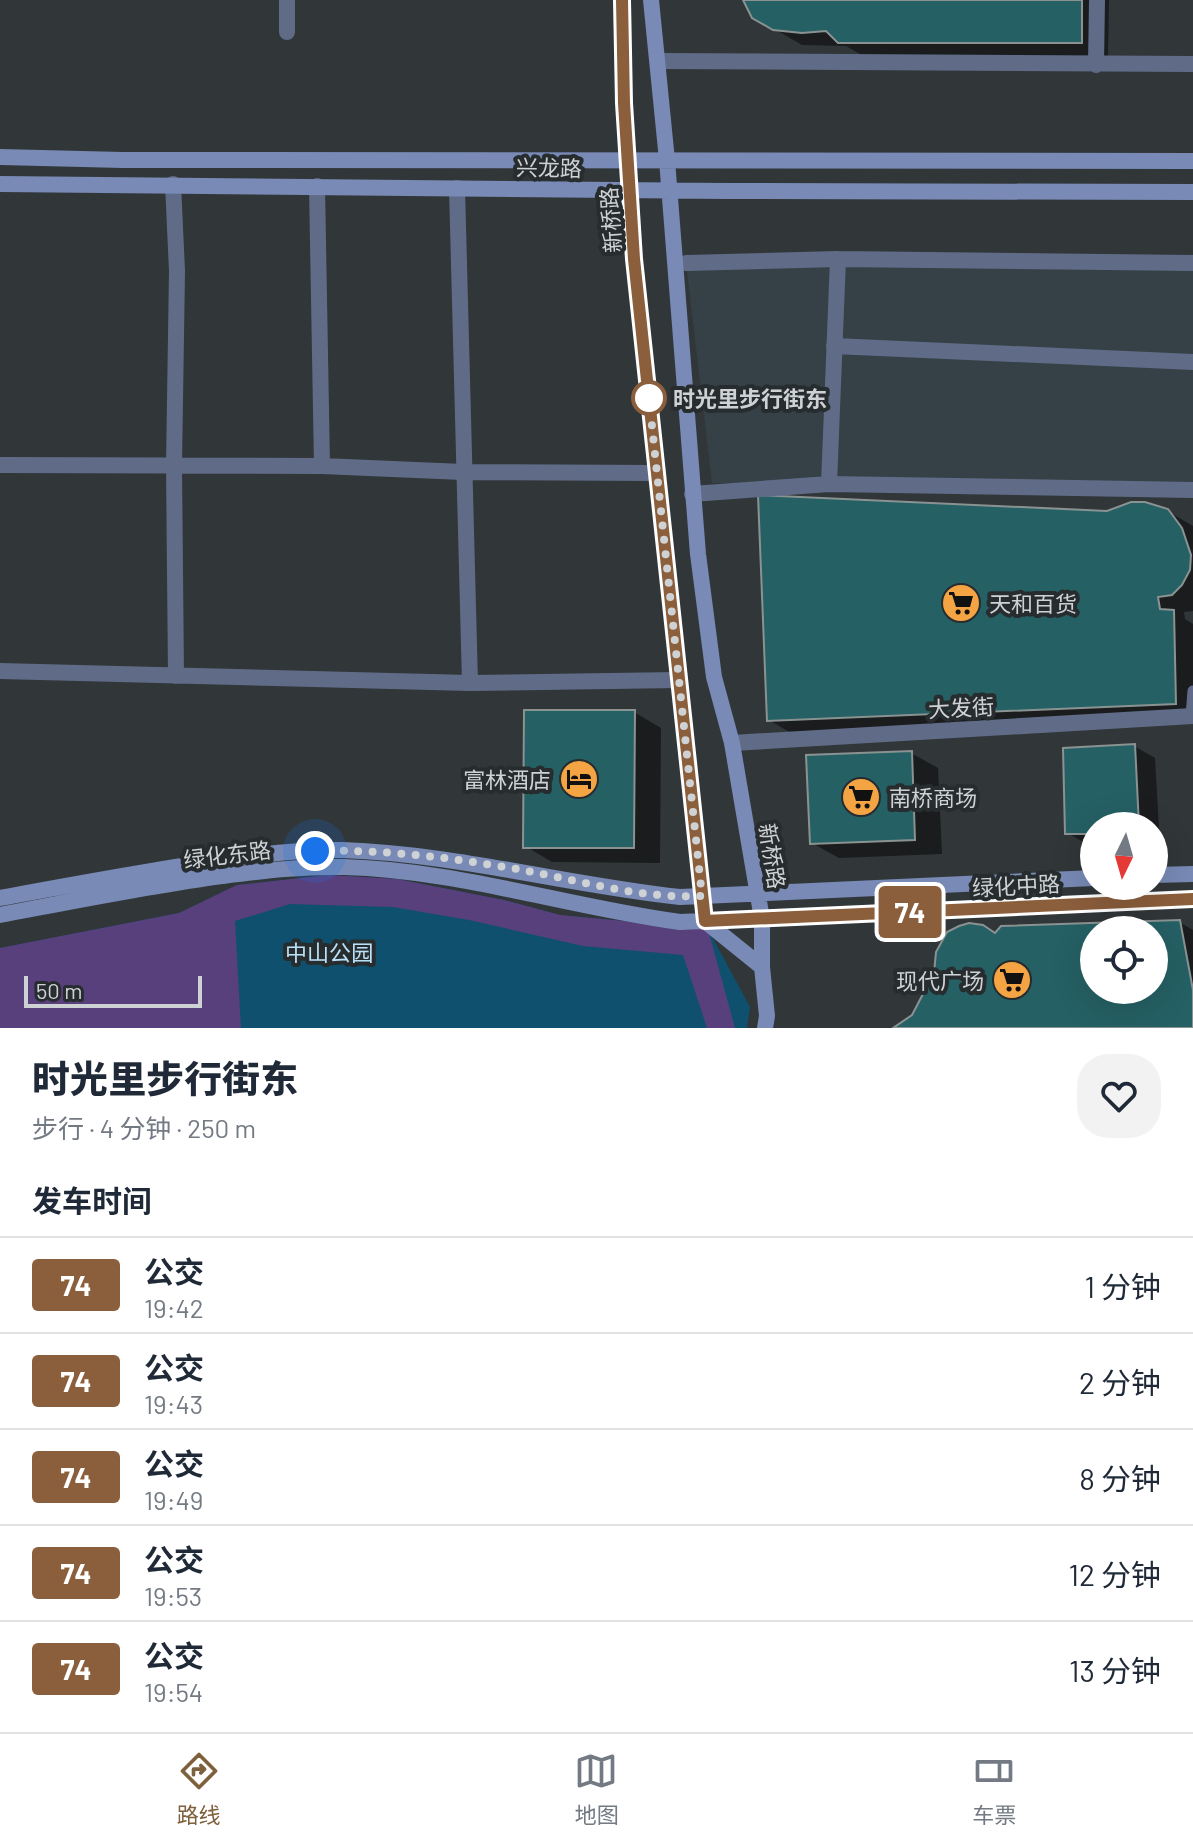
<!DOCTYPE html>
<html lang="zh">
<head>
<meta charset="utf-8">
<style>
	:root { --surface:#fff; --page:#f2f2f3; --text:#1f2937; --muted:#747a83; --line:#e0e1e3; --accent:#7f603c }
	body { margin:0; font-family:Barlow,"Noto Sans SC",sans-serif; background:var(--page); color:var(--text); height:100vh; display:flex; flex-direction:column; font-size:30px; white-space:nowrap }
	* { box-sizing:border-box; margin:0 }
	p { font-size:26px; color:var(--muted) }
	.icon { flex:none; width:44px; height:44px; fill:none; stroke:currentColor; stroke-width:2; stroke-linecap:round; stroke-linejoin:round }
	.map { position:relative; height:1028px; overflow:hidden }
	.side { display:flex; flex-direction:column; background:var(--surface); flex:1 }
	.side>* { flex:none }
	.badge { padding:0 16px; border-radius:6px; font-size:28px; line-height:52px }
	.needle { width:52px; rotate:185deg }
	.tools { position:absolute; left:1080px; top:812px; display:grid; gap:16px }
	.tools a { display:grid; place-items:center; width:88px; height:88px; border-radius:50%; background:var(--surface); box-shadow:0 8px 32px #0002; font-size:40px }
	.scale { position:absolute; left:24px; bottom:20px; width:178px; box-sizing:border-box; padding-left:8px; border:4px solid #cfd2d4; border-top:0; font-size:22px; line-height:28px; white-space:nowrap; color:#cfd2d4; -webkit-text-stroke:6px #272c2f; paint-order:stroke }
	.you { position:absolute; width:40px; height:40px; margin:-20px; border:6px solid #fff; border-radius:50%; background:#1a73e8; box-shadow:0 0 0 12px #1a73e833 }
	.map>.badge { position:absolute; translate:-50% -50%; box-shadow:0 0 0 4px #fff }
	h2 { padding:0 32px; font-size:30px; line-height:72px }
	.round { display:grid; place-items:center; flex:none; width:84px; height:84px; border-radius:32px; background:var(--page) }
	.overview { display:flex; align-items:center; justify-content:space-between; height:136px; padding:0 32px }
	h1 { font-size:38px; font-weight:800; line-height:60px }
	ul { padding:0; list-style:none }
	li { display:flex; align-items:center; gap:24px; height:96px; padding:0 32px; border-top:2px solid var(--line) }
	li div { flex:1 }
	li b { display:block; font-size:30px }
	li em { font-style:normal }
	li .badge { min-width:88px; font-weight:700; text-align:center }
	.menu { display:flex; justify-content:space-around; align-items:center; height:112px; border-top:2px solid var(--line); background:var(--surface); font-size:22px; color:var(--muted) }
	.menu a { display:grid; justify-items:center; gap:4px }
	.menu .active { color:var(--accent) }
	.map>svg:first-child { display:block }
	.built { fill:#354147 }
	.green { fill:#0e506d }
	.water { fill:#58407d }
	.shadow { fill:#0007; fill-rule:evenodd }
	.building { fill:#256064; stroke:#8a9292; stroke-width:2; fill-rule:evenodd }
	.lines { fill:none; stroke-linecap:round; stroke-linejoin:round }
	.lane { stroke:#606c87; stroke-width:11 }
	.street { stroke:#606c87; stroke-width:16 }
	.secondary { stroke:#788ab5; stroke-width:16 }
	.line-casing { stroke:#fff; stroke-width:18 }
	.line { stroke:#8b5e3c; stroke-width:12 }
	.walk { stroke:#cfd2d4; stroke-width:8; stroke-dasharray:0 14.4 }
	.stop-dot { fill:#fff; stroke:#8b5e3c; stroke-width:4 }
	.labels { text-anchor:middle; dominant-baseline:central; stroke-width:8; stroke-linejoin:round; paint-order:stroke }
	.street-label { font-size:22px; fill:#cfd2d4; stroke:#272c2f }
	.stop-label { font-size:22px; font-weight:bold; fill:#cfd2d4; stroke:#272c2f; text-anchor:start }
	.poi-label { font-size:22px; fill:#cfd2d4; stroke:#272c2f; text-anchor:start }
	.park-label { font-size:22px; fill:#bae1f8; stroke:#272c2f }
</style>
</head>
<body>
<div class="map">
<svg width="1193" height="1028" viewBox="0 0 1193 1028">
	<rect width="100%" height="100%" fill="#313639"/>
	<path class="built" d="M686 263H1193V490L712 483Z"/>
	<path class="green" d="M328 875 397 879 504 900 560 915 708 929 750 1007 747 1028H0V948L179 913 237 885Z"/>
	<path class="water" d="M328 875 397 879 504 900 560 915 708 929 735 1028H707L683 955 583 946 469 920 393 907 290 904 235 921 241 1028H0V948L179 913 237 885Z"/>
	<path class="shadow" d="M745 0H1109L1108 57 867 58 846 46 802 45 754 17Z
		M1167 511 1193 526V611L1184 612 1185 619 1193 624V719L796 736 769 720 1108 513Z
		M634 712 661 728 660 863 552 862 525 846Z
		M1134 746 1155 758 1160 845H1154V826H1094V844H1087L1066 832Z
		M911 753 938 768 942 854 839 858 812 843Z
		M1179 922 1193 930V1028H899L996 935ZM1094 930H1154V990H1094Z"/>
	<path class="building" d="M743 0H1082V43H838L826 31 802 33 773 30 752 18Z
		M758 495 1107 511 1131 502H1145L1168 509 1182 528 1191 555 1190 570 1182 585 1172 595 1158 597 1160 609 1174 610 1176 704 767 721Z
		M524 710H635L634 848H523Z
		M1135 744 1139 826H1094V834H1065L1063 748Z
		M912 751 915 840 810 844 806 755Z
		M1180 920 1193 990V1028H893L912 1015 934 973 936 952 947 932 959 926 969 923 983 925 995 933 1001 926ZM1094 930H1154V990H1094Z"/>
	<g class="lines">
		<path class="lane" d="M1191 716 1193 691"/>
		<path class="street" d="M287 0V32
			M658 61 1193 64
			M1096 65 1097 0
			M173 184 177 271 174 465 176 676
			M317 186 322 466
			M457 188 470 683
			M686 263 838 259 1193 263
			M834 346 1193 362
			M0 465 322 466 463 472 656 473
			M829 484 838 259
			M692 494 829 484 1193 490
			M0 671 470 683 678 680
			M732 743 1193 716"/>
		<path class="secondary" d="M622 0 624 103 634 259 705 921 762 967
			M651 0 667 160 698 554 714 677 732 743 762 919V967L767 1016 765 1028
			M0 157 123 160 1193 161
			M0 184 726 191 1193 192
			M1154 875 1193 874
			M0 898C76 884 151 870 228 859 266 854 304 849 343 850 457 854 567 885 680 897L1094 878
			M0 915C74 901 148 886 222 876 263 871 303 866 344 867 458 870 568 907 680 922L1193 899"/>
	</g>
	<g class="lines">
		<g class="line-casing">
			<path id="line" d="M622 0 624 103 634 259 705 921 1193 899"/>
		</g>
		<use href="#line" class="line"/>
		<path class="walk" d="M315 851C387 849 463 859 533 872 588 883 645 899 702 896L649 398"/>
	</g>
	<defs>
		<g id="supermarket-disc" transform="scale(2)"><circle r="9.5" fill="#f4a443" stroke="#272c2f"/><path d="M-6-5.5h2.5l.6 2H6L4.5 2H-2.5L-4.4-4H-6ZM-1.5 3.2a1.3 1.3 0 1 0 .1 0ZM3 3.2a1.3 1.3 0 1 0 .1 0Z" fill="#111"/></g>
		<g id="hotel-disc" transform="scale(2)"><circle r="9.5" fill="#f4a443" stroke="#272c2f"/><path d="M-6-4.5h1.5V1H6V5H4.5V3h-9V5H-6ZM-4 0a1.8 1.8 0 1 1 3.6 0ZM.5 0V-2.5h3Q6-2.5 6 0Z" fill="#111"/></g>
	</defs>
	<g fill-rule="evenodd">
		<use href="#supermarket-disc" x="961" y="603"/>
		<use href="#hotel-disc" x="579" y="779"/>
		<use href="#supermarket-disc" x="861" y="797"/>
		<use href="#supermarket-disc" x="1012" y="980"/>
	</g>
	<circle class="stop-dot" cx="649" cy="398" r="16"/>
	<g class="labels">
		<g class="street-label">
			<text transform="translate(549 167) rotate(1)">兴龙路</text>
			<text transform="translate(610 220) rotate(-94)">新桥路</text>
			<text transform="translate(961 707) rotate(-3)">大发街</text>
			<text transform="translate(227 854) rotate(-7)">绿化东路</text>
			<text transform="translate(773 856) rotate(81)">新桥路</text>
			<text transform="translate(1016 885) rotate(-3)">绿化中路</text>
		</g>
		<g class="stop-label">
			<text x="673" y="398">时光里步行街东</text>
		</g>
		<g class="poi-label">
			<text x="989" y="603">天和百货</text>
			<text x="551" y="779" text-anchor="end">富林酒店</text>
			<text x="889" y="797">南桥商场</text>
			<text x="984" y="980" text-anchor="end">现代广场</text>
		</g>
		<g class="park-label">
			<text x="329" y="952">中山公园</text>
		</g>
	</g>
</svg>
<div class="tools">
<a><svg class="needle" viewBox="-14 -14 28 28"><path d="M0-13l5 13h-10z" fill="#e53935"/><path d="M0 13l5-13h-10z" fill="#747a83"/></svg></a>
<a><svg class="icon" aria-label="locate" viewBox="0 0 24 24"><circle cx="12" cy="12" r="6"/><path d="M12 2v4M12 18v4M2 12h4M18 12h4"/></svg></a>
</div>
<div class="scale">50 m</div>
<div class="you" style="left:315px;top:851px"></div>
<b class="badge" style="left:910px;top:912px;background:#8b5e3c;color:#fff">74</b>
</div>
<section class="side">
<div class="overview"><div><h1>时光里步行街东</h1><p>步行 · 4 分钟 · 250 m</p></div><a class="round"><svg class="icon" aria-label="heart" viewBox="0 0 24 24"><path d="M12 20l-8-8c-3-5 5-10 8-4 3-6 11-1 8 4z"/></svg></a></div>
<h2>发车时间</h2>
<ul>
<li><span class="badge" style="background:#8b5e3c;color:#fff">74</span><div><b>公交</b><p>19:42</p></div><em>1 分钟</em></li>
<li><span class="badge" style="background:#8b5e3c;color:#fff">74</span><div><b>公交</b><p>19:43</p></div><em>2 分钟</em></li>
<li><span class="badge" style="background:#8b5e3c;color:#fff">74</span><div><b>公交</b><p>19:49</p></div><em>8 分钟</em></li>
<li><span class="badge" style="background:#8b5e3c;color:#fff">74</span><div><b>公交</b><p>19:53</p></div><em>12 分钟</em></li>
<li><span class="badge" style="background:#8b5e3c;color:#fff">74</span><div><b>公交</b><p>19:54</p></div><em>13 分钟</em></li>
</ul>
</section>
<nav class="menu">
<a class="active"><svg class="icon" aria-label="directions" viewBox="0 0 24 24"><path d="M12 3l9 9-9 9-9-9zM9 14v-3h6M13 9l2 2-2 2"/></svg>路线</a>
<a><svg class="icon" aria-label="map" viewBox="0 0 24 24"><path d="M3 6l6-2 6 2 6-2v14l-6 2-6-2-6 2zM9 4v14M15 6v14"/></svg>地图</a>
<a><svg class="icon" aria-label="tickets" viewBox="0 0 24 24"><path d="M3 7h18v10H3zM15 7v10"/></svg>车票</a>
</nav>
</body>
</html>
